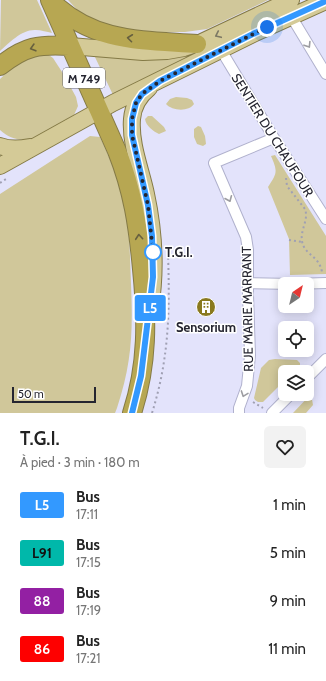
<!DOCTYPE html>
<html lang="fr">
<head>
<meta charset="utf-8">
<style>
	:root { --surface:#fff; --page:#f2f2f2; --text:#222; --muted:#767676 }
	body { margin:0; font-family:Cabin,sans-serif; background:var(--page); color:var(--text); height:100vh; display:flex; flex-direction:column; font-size:15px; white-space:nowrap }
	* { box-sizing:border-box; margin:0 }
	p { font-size:13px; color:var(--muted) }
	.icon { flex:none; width:22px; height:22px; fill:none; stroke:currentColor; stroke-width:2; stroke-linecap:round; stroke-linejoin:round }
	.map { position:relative; height:413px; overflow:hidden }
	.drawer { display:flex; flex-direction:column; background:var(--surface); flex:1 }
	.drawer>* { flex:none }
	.badge { padding:0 8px; border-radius:3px; font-size:14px; line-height:26px }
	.needle { width:26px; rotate:35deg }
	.fabs { position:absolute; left:278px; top:277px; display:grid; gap:8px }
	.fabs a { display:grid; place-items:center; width:36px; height:36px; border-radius:6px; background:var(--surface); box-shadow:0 2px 10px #0003; font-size:20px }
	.scale { position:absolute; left:12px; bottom:10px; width:84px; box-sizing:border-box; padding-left:4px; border:2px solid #252530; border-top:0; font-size:11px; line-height:14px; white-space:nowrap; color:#252530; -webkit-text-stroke:3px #fff; paint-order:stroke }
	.you { position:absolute; width:20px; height:20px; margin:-10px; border:3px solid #fff; border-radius:50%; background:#1a73e8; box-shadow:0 0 0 6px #1a73e833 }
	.map>.badge { position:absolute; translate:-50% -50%; box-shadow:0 0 0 2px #fff }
	.round { display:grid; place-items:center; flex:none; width:42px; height:42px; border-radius:6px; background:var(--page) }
	.head { display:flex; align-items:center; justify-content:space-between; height:68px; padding:0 20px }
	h1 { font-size:19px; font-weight:600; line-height:30px }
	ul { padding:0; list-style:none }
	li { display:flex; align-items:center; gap:12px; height:48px; padding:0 20px }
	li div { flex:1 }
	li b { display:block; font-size:15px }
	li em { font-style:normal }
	li .badge { min-width:44px; font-weight:700; text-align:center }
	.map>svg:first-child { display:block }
	.green { fill:#d0c79a }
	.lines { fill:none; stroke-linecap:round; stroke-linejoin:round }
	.street-casing { stroke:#b0b1cd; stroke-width:12 }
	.primary-casing { stroke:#847a46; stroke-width:18 }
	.highway-casing { stroke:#847a46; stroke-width:20 }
	.path { stroke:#a0a0b3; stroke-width:2; stroke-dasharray:2 3; stroke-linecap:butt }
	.street { stroke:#fff; stroke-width:10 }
	.primary { stroke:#d4ca97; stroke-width:16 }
	.highway { stroke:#b7a752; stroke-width:18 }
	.oneway { stroke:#7c7864 }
	.oneway2 { stroke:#67603f }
	.oneway3 { stroke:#9d9da2 }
	.line-casing { stroke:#fff; stroke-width:9 }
	.line { stroke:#39f; stroke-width:6 }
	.walk { stroke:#252530; stroke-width:4; stroke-dasharray:0 7.2 }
	.stop-dot { fill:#fff; stroke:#39f; stroke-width:2 }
	.labels { text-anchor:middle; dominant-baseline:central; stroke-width:3; stroke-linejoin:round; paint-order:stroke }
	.shield { fill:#fff; stroke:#66666e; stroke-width:1 }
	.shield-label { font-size:12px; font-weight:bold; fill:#252530 }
	.street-label { font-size:13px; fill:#252530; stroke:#fff }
	.stop-label { font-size:13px; font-weight:bold; fill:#252530; stroke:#fff; text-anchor:start }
	.poi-label { font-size:13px; font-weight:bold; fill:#252530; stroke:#fff }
</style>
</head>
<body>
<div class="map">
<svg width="326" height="413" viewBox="0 0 326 413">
	<rect width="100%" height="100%" fill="#e3e3fb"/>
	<path class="green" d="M1 0H37L52 33C47 32 41 30 36 30 22 29 9 43 0 51Z
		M68 0H268L207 29 185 32H151L115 31 82 15Z
		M235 32 114 97 94 55Z
		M46 53 53 58 64 75 76 97 78 106 74 115 37 137C23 142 11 140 0 130V79L14 66 24 58Z
		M176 97 187 98 192 100 194 104C189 112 172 111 166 104L170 99Z
		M148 116H152L164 127 166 131 159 134C153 131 146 126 145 119Z
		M198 126 201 127 205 136 206 144 203 146 197 144 194 137V129Z
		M90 136 100 137C111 160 120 183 125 208 130 233 130 259 131 284 133 331 132 363 117 408L115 413H0V194Z
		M275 155 326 236V274L290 275 289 239 268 187C277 173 278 172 271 156Z
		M275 359 297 360 300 363V365L293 372H285V380L263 402H258L255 400 254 398 261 368 269 360Z
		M311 394 313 405 306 413H293Z"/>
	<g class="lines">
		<g class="street-casing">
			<path id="street" d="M291 16 326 74
				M226 47 221 50 274 138 326 219
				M248 283 293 284 326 283
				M307 378 326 359
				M239 413V408L247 386 250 355 248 295V250L246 237 214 163 274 138
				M272 413 291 394"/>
		</g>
		<g class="primary-casing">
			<path id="primary" d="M70 46 143 52 167 51 184 48 202 42 291 0
				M149 88C139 96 133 107 132 119 130 144 141 170 146 194 154 231 156 272 150 309
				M0 146C10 150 20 149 30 147
				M0 166 113 103 255 33 326 1"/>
		</g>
		<g class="highway-casing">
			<path id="highway" d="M50 0 117 151C133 191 138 226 142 269 147 319 148 364 132 413
				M52 2C94 43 143 40 197 44
				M0 66C25 46 39 44 70 46"/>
		</g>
		<path class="path" d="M286 178 287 186 305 209C309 220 300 230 302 241 304 255 319 255 322 272
			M0 183 6 179
			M289 240 302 242
			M253 402 263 408
			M152 413C169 359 170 311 168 254"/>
		<use href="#street" class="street"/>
		<use href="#primary" class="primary"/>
		<use href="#highway" class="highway"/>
	</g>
	<defs><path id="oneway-chevron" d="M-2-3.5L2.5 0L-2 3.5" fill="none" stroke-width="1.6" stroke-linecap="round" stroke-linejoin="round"/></defs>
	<use class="oneway" href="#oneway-chevron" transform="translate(218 35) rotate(155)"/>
	<g class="oneway2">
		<use href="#oneway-chevron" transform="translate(130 38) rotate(-173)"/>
		<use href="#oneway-chevron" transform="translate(33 48) rotate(164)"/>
		<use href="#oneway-chevron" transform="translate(139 237) rotate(-95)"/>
	</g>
	<g class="oneway3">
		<use href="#oneway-chevron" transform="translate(308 45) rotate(58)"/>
		<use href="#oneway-chevron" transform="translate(229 199) rotate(67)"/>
		<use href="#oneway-chevron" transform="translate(244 394) rotate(110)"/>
	</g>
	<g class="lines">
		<g class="line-casing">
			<path id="line" d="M132 413 141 376 153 277 152 236 148 205 132 135V119L136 103 142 94 160 81 255 33 326 1"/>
		</g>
		<use href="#line" class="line"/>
		<path class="walk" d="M153 252 148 205 132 135V119L136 103 142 94 160 81 267 27"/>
	</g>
	<defs>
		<g id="building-disc" transform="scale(1)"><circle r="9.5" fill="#89791e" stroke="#fff"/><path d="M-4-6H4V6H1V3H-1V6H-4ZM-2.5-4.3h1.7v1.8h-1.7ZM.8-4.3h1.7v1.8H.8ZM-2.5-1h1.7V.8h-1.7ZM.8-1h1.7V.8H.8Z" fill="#fff"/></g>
	</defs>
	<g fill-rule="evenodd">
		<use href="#building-disc" x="206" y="307"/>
	</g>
	<circle class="stop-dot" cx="153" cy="252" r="8"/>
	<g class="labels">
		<rect class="shield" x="63" y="68" width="42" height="20" rx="3"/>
		<g class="shield-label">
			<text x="84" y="78">M 749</text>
		</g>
		<g class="street-label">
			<text transform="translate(273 135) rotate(58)">SENTIER DU CHAUFOUR</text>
			<text transform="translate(247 309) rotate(-91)">RUE MARIE MARRANT</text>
		</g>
		<g class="stop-label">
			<text x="165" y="252">T.G.I.</text>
		</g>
		<g class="poi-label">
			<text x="206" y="327">Sensorium</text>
		</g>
	</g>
</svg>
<div class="fabs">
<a><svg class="needle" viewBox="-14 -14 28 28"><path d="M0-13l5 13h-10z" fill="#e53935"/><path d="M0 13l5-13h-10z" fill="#767676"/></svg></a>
<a><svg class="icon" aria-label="locate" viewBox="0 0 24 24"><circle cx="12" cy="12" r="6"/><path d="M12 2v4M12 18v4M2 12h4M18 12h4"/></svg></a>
<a><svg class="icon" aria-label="layers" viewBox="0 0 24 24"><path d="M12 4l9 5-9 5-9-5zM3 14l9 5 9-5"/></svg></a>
</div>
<div class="scale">50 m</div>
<div class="you" style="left:267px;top:27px"></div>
<b class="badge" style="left:150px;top:308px;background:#39f;color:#fff">L5</b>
</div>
<section class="drawer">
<div class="head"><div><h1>T.G.I.</h1><p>À pied · 3 min · 180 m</p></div><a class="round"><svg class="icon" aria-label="heart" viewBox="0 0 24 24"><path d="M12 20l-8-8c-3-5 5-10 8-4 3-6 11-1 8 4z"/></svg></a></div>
<ul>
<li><span class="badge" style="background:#39f;color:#fff">L5</span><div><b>Bus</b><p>17:11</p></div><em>1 min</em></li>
<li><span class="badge" style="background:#00b8aa;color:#111">L91</span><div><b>Bus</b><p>17:15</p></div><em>5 min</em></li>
<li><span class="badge" style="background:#9320a3;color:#fff">88</span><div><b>Bus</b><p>17:19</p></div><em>9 min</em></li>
<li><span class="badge" style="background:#fe0000;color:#fff">86</span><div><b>Bus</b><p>17:21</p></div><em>11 min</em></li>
</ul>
</section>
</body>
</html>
